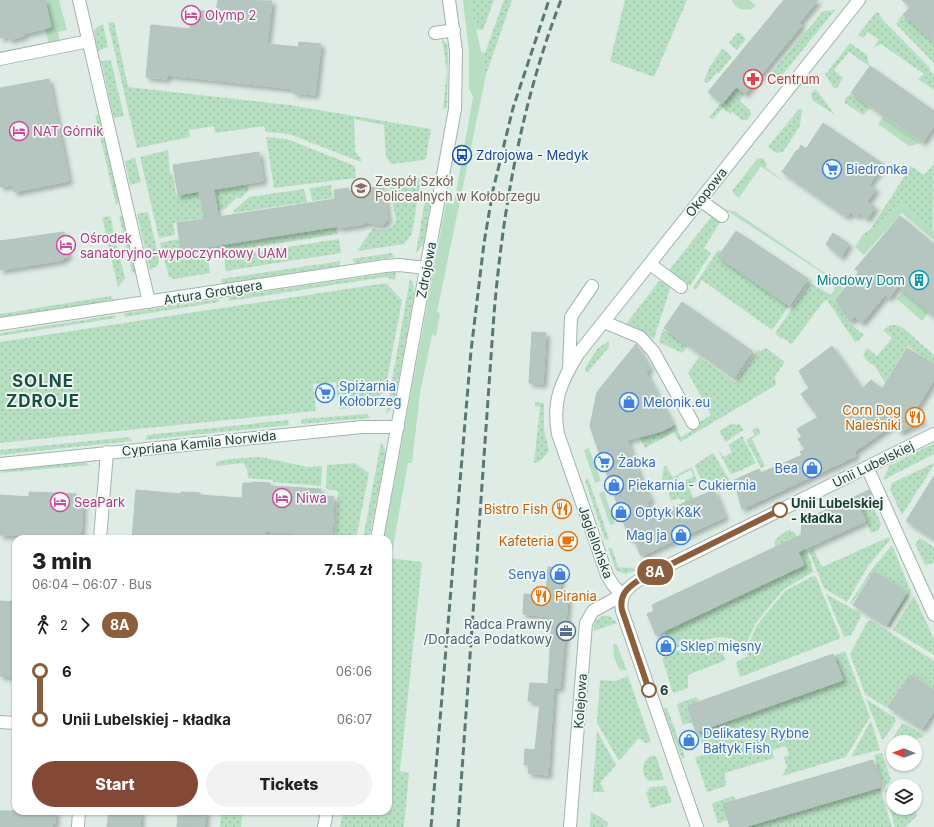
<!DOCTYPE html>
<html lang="en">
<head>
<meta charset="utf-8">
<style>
	:root { --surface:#fff; --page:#f2f2f2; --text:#202124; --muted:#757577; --accent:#834836 }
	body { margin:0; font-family:Inter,sans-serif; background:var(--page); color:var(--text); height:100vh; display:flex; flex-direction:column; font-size:15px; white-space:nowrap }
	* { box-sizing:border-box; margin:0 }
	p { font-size:13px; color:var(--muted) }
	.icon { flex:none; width:22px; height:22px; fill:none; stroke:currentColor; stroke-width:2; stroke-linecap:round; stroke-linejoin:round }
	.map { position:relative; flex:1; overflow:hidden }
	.drawer { position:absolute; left:12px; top:535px; width:380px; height:280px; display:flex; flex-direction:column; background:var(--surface); border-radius:12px; box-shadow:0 1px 3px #0004 }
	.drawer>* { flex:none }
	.badge { padding:0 8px; border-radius:13px; font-size:14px; line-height:26px }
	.needle { width:26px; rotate:271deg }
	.tools { position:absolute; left:886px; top:735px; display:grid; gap:8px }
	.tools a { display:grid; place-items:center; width:36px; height:36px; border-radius:50%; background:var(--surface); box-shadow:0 1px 3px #0004; font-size:20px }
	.map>.badge { position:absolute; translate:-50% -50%; box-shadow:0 0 0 2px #fff }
	.legs { display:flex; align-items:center; gap:6px; height:44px; padding:0 20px; font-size:13px }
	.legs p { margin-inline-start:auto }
	.summary { display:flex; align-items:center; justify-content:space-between; height:68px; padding:0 20px }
	h1 { font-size:22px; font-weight:800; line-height:30px }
	.primary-button { display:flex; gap:8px; margin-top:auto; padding:8px 20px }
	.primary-button a { flex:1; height:46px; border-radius:24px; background:var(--accent); color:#fff; font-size:16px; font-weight:800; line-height:46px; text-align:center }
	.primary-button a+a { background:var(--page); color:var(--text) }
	ul { padding:0 20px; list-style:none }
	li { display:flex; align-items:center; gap:14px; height:48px; font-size:15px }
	li i { display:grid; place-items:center; width:6px; height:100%; margin:0 5px; background:currentColor }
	li i::after { content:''; width:10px; height:10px; margin:-5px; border:3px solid; border-radius:50%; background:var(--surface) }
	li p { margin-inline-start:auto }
	li:first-child i { background:linear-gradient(#0000 50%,currentColor 0) }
	li:last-child i { background:linear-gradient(currentColor 50%,#0000 0) }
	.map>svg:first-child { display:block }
	.grass { fill:url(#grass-dots) }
	.garden { fill:#b6dfc1 }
	.building { fill:#b4c6bf; stroke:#b1c5bd; filter:url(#shadow) }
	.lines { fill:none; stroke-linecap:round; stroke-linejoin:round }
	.minor-casing { stroke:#a2b4ad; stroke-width:14 }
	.minor { stroke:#fff; stroke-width:12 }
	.rail { stroke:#597970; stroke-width:3; stroke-dasharray:8 4; stroke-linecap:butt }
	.line-1-casing { stroke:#fff; stroke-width:9 }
	.line-1 { stroke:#8b5e3c; stroke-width:6 }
	.stop-1-dot { fill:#fff; stroke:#8b5e3c; stroke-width:2 }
	.labels { text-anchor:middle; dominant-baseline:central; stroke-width:3.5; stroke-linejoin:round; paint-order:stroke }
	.hotel-label { font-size:13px; fill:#b23c85; stroke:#f0f8f4; text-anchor:start }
	.health-label { font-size:13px; fill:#be3a42; stroke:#f0f8f4; text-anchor:start }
	.transit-label { font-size:13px; fill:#164399; stroke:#f0f8f4; text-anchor:start }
	.shop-label { font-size:13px; fill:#366cbe; stroke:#f0f8f4; text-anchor:start }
	.education-label { font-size:13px; fill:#785e54; stroke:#f0f8f4; text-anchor:start }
	.street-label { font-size:13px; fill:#1f3d35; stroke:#f0f8f4 }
	.culture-label { font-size:13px; fill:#0d838f; stroke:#f0f8f4; text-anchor:end }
	.food-label { font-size:13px; fill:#c56008; stroke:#f0f8f4; text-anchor:end }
	.stop-label { font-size:13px; font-weight:bold; fill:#1f3d35; stroke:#f0f8f4; text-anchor:start }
	.service-label { font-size:13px; fill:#4e5e75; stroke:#f0f8f4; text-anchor:end }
	.district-label { font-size:17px; font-weight:bold; letter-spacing:1px; fill:#1a5043; stroke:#f0f8f4 }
</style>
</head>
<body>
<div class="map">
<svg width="934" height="827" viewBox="0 0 934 827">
	<defs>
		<pattern id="grass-dots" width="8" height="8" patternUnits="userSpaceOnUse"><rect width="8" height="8" fill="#b6dfc1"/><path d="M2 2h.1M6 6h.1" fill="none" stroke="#9cc0a6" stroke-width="1.8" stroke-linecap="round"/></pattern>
		<filter id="shadow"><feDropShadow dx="3.5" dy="3.5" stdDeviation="2" flood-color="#0004"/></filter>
	</defs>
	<rect width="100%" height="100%" fill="#dfece6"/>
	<path class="grass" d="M470 0H494L483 30 476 29Z
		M504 0H512L486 75 481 52 485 53Z
		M625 0H687L654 77 610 61Z
		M835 10 779 79 772 73 823 11Z
		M876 12 879 13 881 18 930 68 929 70 934 74V90L918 79 924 74 881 44 874 47 879 39 867 32 864 38 858 35Z
		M902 15 934 42V63L896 24Z
		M114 22 128 87 289 105 431 129 426 158 424 160 391 164 386 157 384 125 354 119 355 151 361 159V162L289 134 266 132 264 126 215 133 214 126 189 130 190 137 137 148 108 23Z
		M103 24 108 47 98 51 94 31 97 27Z
		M737 33H740L746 39 737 50 729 43Z
		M442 39 447 44 448 52 447 108H443L447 71Z
		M850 43 867 55 869 66 849 52 834 70 843 78 837 88H834L825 75Z
		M722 49 725 50 732 57 719 73H716L709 82 706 83 704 81 709 68Z
		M108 60 111 61 124 116 114 118 101 61Z
		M735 86 745 94 740 101 750 110 751 115 747 120H742L732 112 730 114 723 108 713 119 709 117Z
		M815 89 818 92 835 115 812 100 811 94Z
		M851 94 870 108 863 115 845 103V98Z
		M802 109 800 126 783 152 777 153 768 147 798 110Z
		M95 114 99 116 119 202 116 205Z
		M266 137 287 139 355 166 356 178 274 188Z
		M168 150 170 174H173L176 195 199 192 203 218 173 223 175 235 159 238 140 157Z
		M135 158 141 182 130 185 125 161Z
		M763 158 767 164 765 167 786 183 757 164 735 195 732 191 757 159Z
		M934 164 933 231 901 204 869 238 863 234 870 230 911 166 924 175Z
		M421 178 412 234 404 244 357 251 373 228C382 232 393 231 396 220L389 183Z
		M247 185 249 190 240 199 237 197 225 209 219 210V216L215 190Z
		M331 185 333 198 312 201 310 188Z
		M304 189 307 202 234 213 233 211 249 197Z
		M428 200 431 201 424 243 416 253 424 205Z
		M148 212 159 258 158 265 150 270 137 214Z
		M119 215 123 217 136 274 132 272Z
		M110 216 115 236 107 238 102 218Z
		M712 216 720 222 704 248 711 253 690 286 671 273 670 269Z
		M336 227 338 234 223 252 222 244Z
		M115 239 125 278 118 287 107 240Z
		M178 239 181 251 207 247 210 273 174 279 169 277 160 243Z
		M339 239 341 253 226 271 224 257Z
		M718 250 722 251 718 257 789 306 772 330 702 280 696 290 693 288Z
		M391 253 395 257 355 263 352 259Z
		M341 261 339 266 222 284 221 279Z
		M396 272 395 280 385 277 229 301V297Z
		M410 279 413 283 414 295 395 400 391 409 386 414Z
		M659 281 663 282 671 286 654 339 626 324Z
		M386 283 402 300 385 391C368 406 360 407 339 409L336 382 313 384 316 411 0 443V342Z
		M810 283 831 295 849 323 864 335 859 341 855 342 827 300 823 302 792 344 783 338 781 339 775 333Z
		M111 296 114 300 0 318V314Z
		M219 299V302L125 317 124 313Z
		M115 315 116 318 0 336V333Z
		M890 325H896L902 327 934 355V363L907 346 885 383 875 366 869 363 863 356 867 348 877 356 892 338 883 330Z
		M663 329 688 346 682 353 659 342Z
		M609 341V347L587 373 585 368 598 348Z
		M766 348 785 362 775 376 776 385 680 442 674 432 645 448 640 438 662 432 675 425 681 437 694 429 693 426 711 415 688 373 699 357 735 383 758 350 760 351Z
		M535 402 544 403V430L549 450C546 456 541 462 534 463L540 407 535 406Z
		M367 414 370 418 301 424 302 419Z
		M288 420 289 425 145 440 147 435Z
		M733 423 736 425 740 424 743 430 726 442 719 431Z
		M757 427 761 433 752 439 765 466 761 468 746 440 755 435 752 430Z
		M742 436 756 463 733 474 730 473 718 450 724 457 732 452 728 445Z
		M129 437 132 441 0 455V450Z
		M381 442 385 450V458L369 539H363Z
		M934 443V454L883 480 889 466Z
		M713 453 729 479V482L718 486 716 484 708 487 704 486 695 466 696 464Z
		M261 457 307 467 322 466 321 486 273 482V480L248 478 247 469 243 463 216 466V462L229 459Z
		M85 462 90 465 0 473 2 470Z
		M355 463 369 473 356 539H336L338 491 326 489 327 465Z
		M934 463V465L902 515 890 489 892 483Z
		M664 466H666L673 477 690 468H692L697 480 689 488 695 501 687 505 684 499 680 500 679 498 671 501 669 493 686 482V480L694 477 691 470 678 476 679 480 675 485 667 489 662 478Z
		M588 478 609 539 605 540 585 480Z
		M868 503 872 504 881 524 879 530 871 533 860 507Z
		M788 530C799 529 813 563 813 572L783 590 755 624 745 647 744 643 741 644C724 629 693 644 674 648L671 638 668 639 664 631 804 565 793 539 775 547C772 538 782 535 788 530Z
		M889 537 890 540 868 566 847 602 824 588 809 551 813 549 822 567Z
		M920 538 934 547V563L925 565 915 544Z
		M892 545 911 592 890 627 888 626 908 592 874 570 852 604 850 603 872 569Z
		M608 548H612L618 567 633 568 635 571 625 574 616 570Z
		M389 558 422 562 400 771 409 773 404 827H340L343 811H388V567Z
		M813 576 816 577 840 636 839 639 740 677 736 662 748 656 746 650 757 625 785 591Z
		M826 594 860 613 861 617 851 635 844 637Z
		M914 596 934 639V655L893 630Z
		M602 616H609L617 623 593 631 595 621Z
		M871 620 934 661V689L910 673 887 708 865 694 850 654 867 622Z
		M714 641H728L722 650 726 660 688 675V688L673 693 662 658 676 651Z
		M845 651 870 717 846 757 782 776 787 767 784 757 789 755 786 746 772 750 774 758 725 773 726 786 707 792 695 757 706 754 698 732 843 680 834 656Z
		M628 676 651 742 645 743 639 738 619 761 597 723 600 680 616 681Z
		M696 697 699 701 686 706 692 722 683 725 677 705 679 703Z
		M866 699 895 718 896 721 884 739H882Z
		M663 708H667L685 757 682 759Z
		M871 721 880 750 851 757 870 722Z
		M902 724H905L924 735 923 737 907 742H893V746L891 747 890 742Z
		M597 731 616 765 600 783 605 792H593L592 800Z
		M882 753 891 780 890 782 884 788 874 755Z
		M651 756H656L664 780 648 781C641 774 641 761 651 756Z
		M907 780 908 786H893V808H915L917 816 905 827H895L885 791 893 784Z
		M666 786 672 802 651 808 646 793 650 787Z
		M880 788 892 827H746Z
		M733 796 736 800 723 804 727 820 718 823 712 805 713 803Z
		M221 811H242L241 827H220Z
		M591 812 599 816 609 824 606 827H590Z"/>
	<path class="garden" d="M45 0H59L67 30 58 32 60 42 49 45 45 29 51 27Z
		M463 0H470L486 75 437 312 440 313 436 336 432 335 420 393 412 463H408L388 575V539H384L446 203 454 204 473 97 469 89V52Z
		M732 0H749L756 5 752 9C743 11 735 9 732 0Z
		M883 117 921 143 909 146 878 124Z
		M757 164 761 166 739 198 735 195Z
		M901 204 934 231V240L902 213 864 255 855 247 863 234 869 238Z
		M726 206 727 210 734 211 841 284V286L844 288 834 300 831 295 838 283 726 210Z
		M904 291 929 312 922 321 897 299Z
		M589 448 601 481 595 483 584 450Z
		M604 491 615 524 610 525 599 493Z
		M613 643 617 645 627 671 619 669 614 657Z"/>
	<path class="building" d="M0 0H45L51 27 23 34 24 36 9 40V36L0 38Z
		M218 0 272 1 267 44 298 47 299 42 321 44 315 95 293 93 294 89 167 75V79L146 77 151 25 190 29 191 10 216 12Z
		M784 0H818L799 23 802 25 745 94 736 87 722 104 708 92Z
		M902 0H934V41L903 15 910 7Z
		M870 66 934 111V126L923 142 851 93Z
		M49 79 69 181 14 192 13 185 0 187V88Z
		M823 123 883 164 869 185 876 189 867 202 875 207 867 219 859 213 857 216 850 212 847 217 782 172 797 150 798 151 801 145 806 149Z
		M259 152 263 181 213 189 218 217 335 199 334 190 348 188 349 191 383 186 388 220 382 225 364 222V224L339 228V226L181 251 177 223 204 219 199 191 178 195 173 165Z
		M900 216 934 244V317L898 286 889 298 885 295 862 323 855 317 850 322 835 300 859 272 855 269Z
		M736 231 808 279 789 306 718 257Z
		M64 232 68 257 63 258V260L0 270V241Z
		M833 233 849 244 841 257 826 244Z
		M682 302 752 351 734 378 664 328Z
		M532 332 546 333 543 384 529 383Z
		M636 344 650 368 646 373 673 425 661 431 627 440 641 480 651 500 647 503 649 508 653 506 658 514 714 490 725 517 641 556 634 539 630 540 590 426 597 392Z
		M832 346 862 389 871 380 882 389 907 348 934 364V380L915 411 923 421 900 432 894 424 854 452 856 456 742 509 734 480 759 469 761 473 802 455 800 452 805 449 798 439 802 437 797 429 818 417 801 394 809 388 799 371Z
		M934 476V539L906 521Z
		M252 482 270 483V486L321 489 320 495 334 497 332 536H326L325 539H300V535L298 534 265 531 264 539H132L136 490 181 494V492L200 493V495L242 498 243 483H252Z
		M869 490 873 499 859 507 866 521 798 552 804 565 656 635 647 614 654 611 652 605 801 535 802 521Z
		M29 492 76 494 83 503 81 539H48V536L0 535V495L29 497Z
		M548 567 561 568 559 597 568 598 560 688H554L548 775 528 773 529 765H524L525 749 535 750 540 702 528 701 530 683 548 684 552 617 523 614 524 594 546 596Z
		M874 571 907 592 886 625 853 605Z
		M0 601 16 602V677L0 676Z
		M833 654 843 680 696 732 687 706Z
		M910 674 934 690V711L922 729 888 707Z
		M873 760 880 787 744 827H730L723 804Z
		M0 811H56L55 824H52V827H0Z
		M109 811H141L140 827H107Z
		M178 811H206L205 826 177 827Z"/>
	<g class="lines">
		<g class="minor-casing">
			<path id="minor" d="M79 0 149 302
				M435 33 454 30
				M0 59 89 41
				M700 200 722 216
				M650 264 681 287
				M604 322 640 337 653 351 693 423
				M0 324 385 266 399 265 427 268
				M569 369 571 317 592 286
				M0 464 362 427H398
				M867 467 934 615
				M100 539 107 452
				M377 539 455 109 456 51 449 0
				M622 595 613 585 607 575 558 434C552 401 561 382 578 354L859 0
				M0 722 16 723
				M78 827 79 811
				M324 827 327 811
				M570 827 586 623 593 611 622 595
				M697 827 622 611C619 595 627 588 639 580L934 434"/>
		</g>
		<use href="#minor" class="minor"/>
		<path class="rail" d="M431 827 471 351 484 243 493 190 513 108 549 0
			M458 827 494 314C503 207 522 101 561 0"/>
	</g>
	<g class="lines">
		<g class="line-1-casing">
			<path id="line-1" d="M649 690 622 610C619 595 627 588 639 580L780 510"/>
		</g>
		<use href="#line-1" class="line-1"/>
	</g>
	<defs>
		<g id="hotel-ring" transform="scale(1)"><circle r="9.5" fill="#f0f8f4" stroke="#d1479c" stroke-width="1.5"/><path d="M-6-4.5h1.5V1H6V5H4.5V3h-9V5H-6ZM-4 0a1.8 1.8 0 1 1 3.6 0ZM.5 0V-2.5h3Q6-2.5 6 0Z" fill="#d1479c"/></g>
		<g id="pharmacy-ring" transform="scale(1)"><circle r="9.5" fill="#f0f8f4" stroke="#e0444e" stroke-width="1.5"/><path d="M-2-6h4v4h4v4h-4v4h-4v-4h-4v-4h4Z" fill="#e0444e"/></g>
		<g id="bus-ring" transform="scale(1)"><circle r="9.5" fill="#f0f8f4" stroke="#1a4fb4" stroke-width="1.5"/><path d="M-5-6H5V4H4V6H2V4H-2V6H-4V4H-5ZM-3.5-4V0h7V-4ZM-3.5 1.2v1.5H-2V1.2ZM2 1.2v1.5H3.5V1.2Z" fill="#1a4fb4"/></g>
		<g id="supermarket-ring" transform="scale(1)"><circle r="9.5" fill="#f0f8f4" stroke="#3f7fe0" stroke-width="1.5"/><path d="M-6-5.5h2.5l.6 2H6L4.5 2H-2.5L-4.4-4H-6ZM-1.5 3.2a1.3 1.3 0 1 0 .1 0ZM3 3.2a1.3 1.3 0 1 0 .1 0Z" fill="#3f7fe0"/></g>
		<g id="university-ring" transform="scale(1)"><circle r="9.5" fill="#f0f8f4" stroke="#8d6e63" stroke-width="1.5"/><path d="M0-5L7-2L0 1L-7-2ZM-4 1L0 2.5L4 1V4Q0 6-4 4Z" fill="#8d6e63"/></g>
		<g id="building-ring" transform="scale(1)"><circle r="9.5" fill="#f0f8f4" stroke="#0f9aa8" stroke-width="1.5"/><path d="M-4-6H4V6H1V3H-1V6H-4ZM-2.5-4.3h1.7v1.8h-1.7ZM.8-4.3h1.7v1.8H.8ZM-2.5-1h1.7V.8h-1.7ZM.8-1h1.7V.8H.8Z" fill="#0f9aa8"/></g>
		<g id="shop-ring" transform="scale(1)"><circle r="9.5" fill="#f0f8f4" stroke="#3f7fe0" stroke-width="1.5"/><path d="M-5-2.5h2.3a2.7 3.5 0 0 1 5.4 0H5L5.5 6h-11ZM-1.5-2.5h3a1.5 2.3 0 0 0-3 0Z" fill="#3f7fe0"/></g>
		<g id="restaurant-ring" transform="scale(1)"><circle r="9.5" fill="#f0f8f4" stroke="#e8710a" stroke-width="1.5"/><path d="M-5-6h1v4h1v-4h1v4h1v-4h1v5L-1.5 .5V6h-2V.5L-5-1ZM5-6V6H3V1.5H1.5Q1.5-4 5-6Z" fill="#e8710a"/></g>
		<g id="cafe-ring" transform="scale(1)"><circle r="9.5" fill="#f0f8f4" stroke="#e8710a" stroke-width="1.5"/><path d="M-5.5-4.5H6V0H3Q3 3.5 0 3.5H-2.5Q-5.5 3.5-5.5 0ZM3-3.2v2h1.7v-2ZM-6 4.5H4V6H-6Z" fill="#e8710a"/></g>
		<g id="office-ring" transform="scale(1)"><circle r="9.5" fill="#f0f8f4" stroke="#5c6f8a" stroke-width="1.5"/><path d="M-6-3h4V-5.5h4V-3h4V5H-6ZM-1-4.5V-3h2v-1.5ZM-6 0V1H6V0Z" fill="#5c6f8a"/></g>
	</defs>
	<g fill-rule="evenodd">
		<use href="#hotel-ring" x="191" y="15"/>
		<use href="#pharmacy-ring" x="753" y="79"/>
		<use href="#hotel-ring" x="19" y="131"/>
		<use href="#bus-ring" x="462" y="155"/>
		<use href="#supermarket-ring" x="832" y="169"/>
		<use href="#university-ring" x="361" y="188"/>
		<use href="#hotel-ring" x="66" y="245"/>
		<use href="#building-ring" x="919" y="280"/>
		<use href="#supermarket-ring" x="325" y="393"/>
		<use href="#shop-ring" x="629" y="402"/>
		<use href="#restaurant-ring" x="915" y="417"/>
		<use href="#supermarket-ring" x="604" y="462"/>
		<use href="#shop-ring" x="812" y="468"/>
		<use href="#shop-ring" x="614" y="485"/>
		<use href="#hotel-ring" x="282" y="498"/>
		<use href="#hotel-ring" x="60" y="502"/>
		<use href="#restaurant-ring" x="562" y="509"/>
		<use href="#shop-ring" x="621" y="512"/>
		<use href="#shop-ring" x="681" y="535"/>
		<use href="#cafe-ring" x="568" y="541"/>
		<use href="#shop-ring" x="560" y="574"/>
		<use href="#restaurant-ring" x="541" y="596"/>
		<use href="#office-ring" x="566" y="631"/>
		<use href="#shop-ring" x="666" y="646"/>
		<use href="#shop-ring" x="689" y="740"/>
	</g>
	<g class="stop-1-dot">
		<circle cx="780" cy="510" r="7"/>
		<circle cx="649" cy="690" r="7"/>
	</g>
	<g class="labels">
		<g class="hotel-label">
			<text x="205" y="15">Olymp 2</text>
			<text x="33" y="131">NAT Górnik</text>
			<text x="80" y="238">Ośrodek<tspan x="80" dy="15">sanatoryjno-wypoczynkowy UAM</tspan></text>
			<text x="296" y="498">Niwa</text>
			<text x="74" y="502">SeaPark</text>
		</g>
		<g class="health-label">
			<text x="767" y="79">Centrum</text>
		</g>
		<g class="transit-label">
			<text x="476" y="155">Zdrojowa - Medyk</text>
		</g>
		<g class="shop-label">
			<text x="846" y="169">Biedronka</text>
			<text x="339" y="386">Spiżarnia<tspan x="339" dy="15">Kołobrzeg</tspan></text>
			<text x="643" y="402">Melonik.eu</text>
			<text x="618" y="462">Żabka</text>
			<text x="798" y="468" text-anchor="end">Bea</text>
			<text x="628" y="485">Piekarnia - Cukiernia</text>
			<text x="635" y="512">Optyk K&amp;K</text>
			<text x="667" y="535" text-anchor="end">Mag ja</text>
			<text x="546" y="574" text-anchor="end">Senya</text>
			<text x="680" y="646">Sklep mięsny</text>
			<text x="703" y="733">Delikatesy Rybne<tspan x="703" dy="15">Bałtyk Fish</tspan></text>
		</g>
		<g class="education-label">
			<text x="375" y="181">Zespół Szkół<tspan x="375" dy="15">Policealnych w Kołobrzegu</tspan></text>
		</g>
		<g class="street-label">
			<text transform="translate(706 192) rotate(-52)">Okopowa</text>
			<text transform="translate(426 270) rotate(-79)">Zdrojowa</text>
			<text transform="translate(213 292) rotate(-9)">Artura Grottgera</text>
			<text transform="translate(199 443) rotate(-6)">Cypriana Kamila Norwida</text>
			<text transform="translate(873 464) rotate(-26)">Unii Lubelskiej</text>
			<text transform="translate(596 542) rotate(70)">Jagiellońska</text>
			<text transform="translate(580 701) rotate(-86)">Kolejowa</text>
		</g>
		<g class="culture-label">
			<text x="905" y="280">Miodowy Dom</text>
		</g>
		<g class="food-label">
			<text x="901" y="410">Corn Dog<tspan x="901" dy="15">Naleśniki</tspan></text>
			<text x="548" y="509">Bistro Fish</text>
			<text x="554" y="541">Kafeteria</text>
			<text x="555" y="596" text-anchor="start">Pirania</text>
		</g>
		<g class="stop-label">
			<text x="791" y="503">Unii Lubelskiej<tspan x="791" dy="15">- kładka</tspan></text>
			<text x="660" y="690">6</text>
		</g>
		<g class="service-label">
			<text x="552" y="624">Radca Prawny<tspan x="552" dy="15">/Doradca Podatkowy</tspan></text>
		</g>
		<g class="district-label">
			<text x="43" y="381">SOLNE<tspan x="43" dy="20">ZDROJE</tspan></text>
		</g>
	</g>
</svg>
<div class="tools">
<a><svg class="needle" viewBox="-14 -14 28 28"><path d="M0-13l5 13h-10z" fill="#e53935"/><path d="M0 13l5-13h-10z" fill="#757577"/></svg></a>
<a><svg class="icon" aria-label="layers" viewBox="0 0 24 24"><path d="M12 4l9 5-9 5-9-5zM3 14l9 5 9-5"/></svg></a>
</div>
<b class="badge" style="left:655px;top:572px;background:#8b5e3c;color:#fff">8A</b>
<section class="drawer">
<div class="summary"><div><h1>3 min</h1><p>06:04 – 06:07 · Bus</p></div><b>7.54 zł</b></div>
<div class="legs"><svg class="icon" aria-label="walk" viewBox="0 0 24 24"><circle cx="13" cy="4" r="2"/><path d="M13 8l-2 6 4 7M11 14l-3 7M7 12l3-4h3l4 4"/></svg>2<svg class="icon" aria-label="forward" viewBox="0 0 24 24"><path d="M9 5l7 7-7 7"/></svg><b class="badge" style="background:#8b5e3c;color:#fff">8A</b></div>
<ul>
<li><i style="color:#8b5e3c"></i><b>6</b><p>06:06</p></li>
<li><i style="color:#8b5e3c"></i><b>Unii Lubelskiej - kładka</b><p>06:07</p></li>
</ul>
<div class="primary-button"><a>Start</a><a>Tickets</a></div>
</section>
</div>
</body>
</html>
